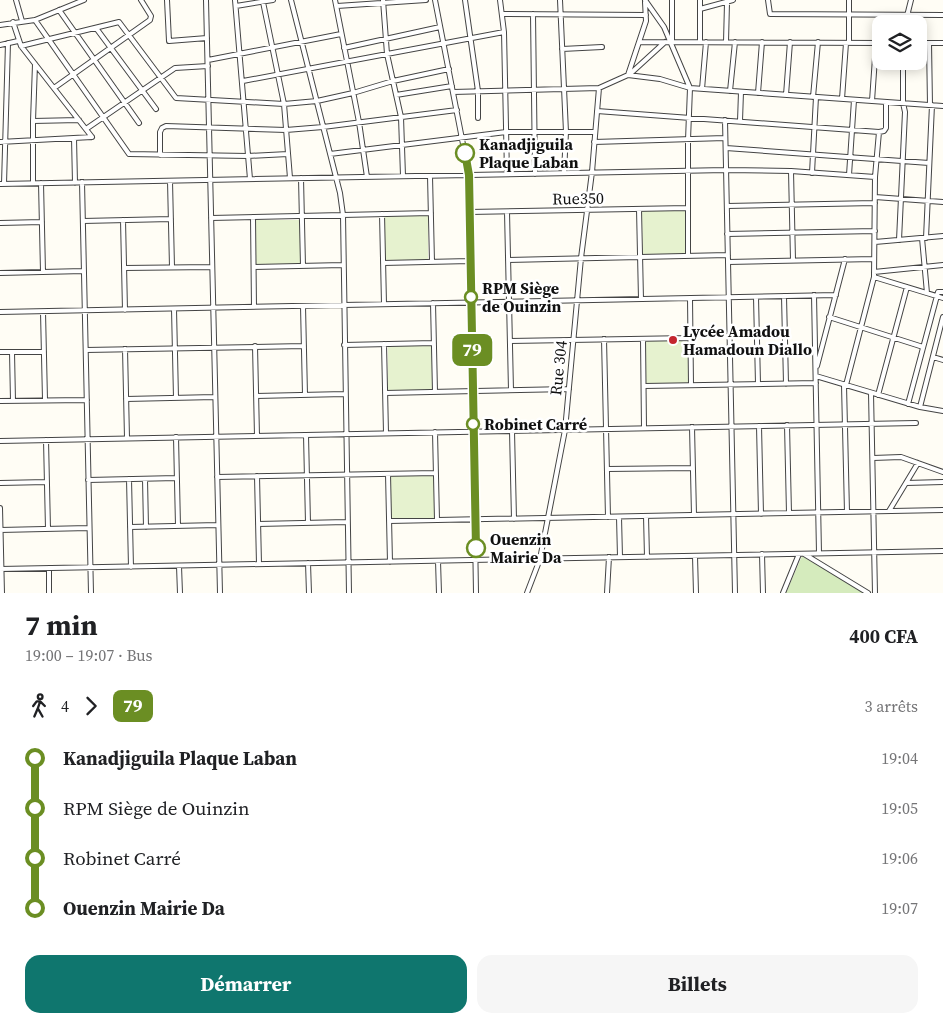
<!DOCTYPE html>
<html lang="fr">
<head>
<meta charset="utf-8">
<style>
	:root { --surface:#fff; --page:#f6f6f6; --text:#202124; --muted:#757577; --accent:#0f766e }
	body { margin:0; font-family:"Source Serif 4",serif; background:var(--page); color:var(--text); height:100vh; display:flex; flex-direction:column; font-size:19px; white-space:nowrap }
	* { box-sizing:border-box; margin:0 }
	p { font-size:16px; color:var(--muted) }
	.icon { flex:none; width:28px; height:28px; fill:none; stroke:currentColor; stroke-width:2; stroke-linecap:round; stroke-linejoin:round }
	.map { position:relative; height:593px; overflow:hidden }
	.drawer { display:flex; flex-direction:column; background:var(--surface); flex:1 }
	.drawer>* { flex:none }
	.badge { padding:0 10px; border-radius:8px; font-size:18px; line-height:32px }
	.buttons { position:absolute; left:872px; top:15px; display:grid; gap:10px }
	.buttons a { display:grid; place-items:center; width:55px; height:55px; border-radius:10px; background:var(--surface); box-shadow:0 2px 12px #0003; font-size:25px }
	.map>.badge { position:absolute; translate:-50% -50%; box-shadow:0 0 0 2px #fff }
	.legs { display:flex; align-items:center; gap:8px; height:55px; padding:0 25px; font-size:16px }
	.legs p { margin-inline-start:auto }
	.summary { display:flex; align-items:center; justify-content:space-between; height:85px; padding:0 25px }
	h1 { font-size:28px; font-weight:700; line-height:38px }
	.action { display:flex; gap:10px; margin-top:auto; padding:10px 25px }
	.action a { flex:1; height:58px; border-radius:15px; background:var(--accent); color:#fff; font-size:20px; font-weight:700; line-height:58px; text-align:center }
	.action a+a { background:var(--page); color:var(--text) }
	ul { padding:0 25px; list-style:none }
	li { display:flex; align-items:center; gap:18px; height:50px; font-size:19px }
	li i { display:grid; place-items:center; width:8px; height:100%; margin:0 6px; background:currentColor }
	li i::after { content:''; width:12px; height:12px; margin:-6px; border:4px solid; border-radius:50%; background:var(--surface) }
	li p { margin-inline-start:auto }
	li:first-child i { background:linear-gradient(#0000 50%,currentColor 0) }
	li:last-child i { background:linear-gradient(currentColor 50%,#0000 0) }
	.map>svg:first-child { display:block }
	.green { fill:#d5ebbd }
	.pitch { fill:#e6f2cf }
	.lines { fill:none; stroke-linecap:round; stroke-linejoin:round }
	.minor-casing { stroke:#444; stroke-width:6 }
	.minor { stroke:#fff; stroke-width:4 }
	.line-1-casing { stroke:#fff; stroke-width:11 }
	.line-1 { stroke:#6b8e23; stroke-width:8 }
	.stop-1-dot { fill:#fff; stroke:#6b8e23; stroke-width:2.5 }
	.poi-dot { fill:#c4262e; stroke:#fff; stroke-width:2 }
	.labels { text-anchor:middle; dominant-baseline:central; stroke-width:5; stroke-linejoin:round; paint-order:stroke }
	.stop-label { font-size:16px; font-weight:bold; fill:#111; stroke:#fff; text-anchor:start }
	.street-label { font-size:16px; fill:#111; stroke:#fff }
	.poi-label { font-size:16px; font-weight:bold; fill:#111; stroke:#fff; text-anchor:start }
</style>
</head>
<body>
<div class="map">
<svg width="943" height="593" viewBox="0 0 943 593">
	<rect width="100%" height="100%" fill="#fffdf5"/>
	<path class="green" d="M802 556 864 593H786Z"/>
	<path class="pitch" d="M686 210 687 255 643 256 642 211Z
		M384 216H428V261H384Z
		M255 220H300V265L256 266Z
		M645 339H689L690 384H646Z
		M432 345V391H388V346Z
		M390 475H435V520H391Z"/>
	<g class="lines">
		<g class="minor-casing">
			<path id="minor" d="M16 0 22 21
				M167 0 169 41 207 38
				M206 0 220 593
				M235 0 250 179
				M291 0 340 193 343 215 349 593
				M335 0 359 122 367 177
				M383 0 387 54 401 117 403 176
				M435 0 469 175 476 593
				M465 0 478 91V118
				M500 0 504 32 507 174
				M560 0 566 132 564 173
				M645 0 664 27 690 88 688 140V256
				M768 0 770 14 943 15
				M849 0V43
				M263 2 284 104 290 178
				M236 6 273 0
				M337 6 426 0
				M700 9 733 0
				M59 10 139 123
				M502 14 646 15
				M533 14 535 174
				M35 20 129 154 248 156 288 154
				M13 22 21 46 92 137
				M905 24 911 0
				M0 25 35 20 84 0
				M96 28 156 109
				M672 40V0
				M639 42 646 21 645 2
				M700 42V0
				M726 42 727 3
				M919 43H943
				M929 43 930 105
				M0 45 18 41
				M21 46 119 22 176 98 284 104 317 101 353 93 393 81 449 69
				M344 48 440 27
				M562 49 602 47
				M208 60 341 34
				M630 74 665 42
				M628 75 639 42 881 43
				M243 81 504 32
				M54 88 150 20 151 16 141 0
				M702 89 706 42
				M730 91 735 42
				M453 92 599 88 628 75 660 79 690 88 943 106
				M758 93 762 42
				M396 95 452 86
				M786 95 790 42
				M813 97 818 42
				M842 99 846 43
				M872 101 876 43
				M597 111 879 132 884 131 886 128V102
				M725 120 735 593
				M33 121 79 120
				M740 121 741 92
				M86 129 175 68 208 66
				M74 138 75 183
				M0 142 92 137
				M594 142 725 138
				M726 148 929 163
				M330 154 506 132H595
				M160 155V132L162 128 166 126 286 130 323 127 457 110
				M791 171 793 260
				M812 173 816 97
				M849 175 854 100
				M430 176 432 262
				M301 178 303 266
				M170 181 172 267
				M82 182 91 593
				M33 183V121L35 64
				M41 183 43 272
				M0 184 726 170 791 171 875 177
				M4 184 8 43
				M875 197 943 202
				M727 206 875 203
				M639 209 641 299
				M469 212 688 208
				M507 212 511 390
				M382 214 384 304
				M253 217 254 307
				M211 218 431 213
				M123 220 125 310
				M83 221 171 219
				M0 223 42 222
				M727 234 875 231
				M922 238 927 293
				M926 238 932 105
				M899 240 905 112 903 103V61
				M875 242 943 236
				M508 260 728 255
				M728 262 874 259
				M383 263 470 261
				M254 267 343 265
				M124 268 212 267
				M874 272 943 265
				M0 273 84 271
				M874 277 943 298
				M814 295 819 553
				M784 296 786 384
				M756 297 758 384
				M690 298 691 385
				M433 303 435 392
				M303 306 305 395
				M174 309 176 398
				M0 312 836 295
				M43 312 45 400
				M829 317 923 347
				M604 339 608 517
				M643 339 644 428
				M510 341 690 338
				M384 344 386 433
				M344 345 434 343
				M255 346 257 436
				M125 349 127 438
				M86 350 304 346
				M0 352H44
				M12 352 13 401
				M933 357 943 360
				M817 366 845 259
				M816 376 920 407 943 411
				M844 385 847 512
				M846 385 874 277 875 177 879 132
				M644 386 816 383
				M385 393 569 389
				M871 393 875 593
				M878 395 907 287
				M256 396 345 394
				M126 399 215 397
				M0 401 87 400
				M908 404 938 292H943
				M920 407 943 317
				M787 425 789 513
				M759 426 761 514
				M692 427 694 515
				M512 431 514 519
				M435 432 437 520
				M306 435 308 523
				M176 437 178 526
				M46 440 48 529
				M0 441 916 423
				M873 458 901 457 943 472
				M607 469 693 468
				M388 474 390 562
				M257 476 259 564
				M217 477 436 473
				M129 479 131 567
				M145 479 146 527
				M88 480 177 478
				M0 483 47 482
				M906 483 943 482
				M0 508 2 593
				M889 511 918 463
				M646 516 647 557
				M619 517 620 557
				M389 521 943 510
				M258 524 347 522
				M130 527 218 525
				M0 530 89 528
				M762 554 763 593
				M804 554 868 593
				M695 556 696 593
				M438 561 439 593
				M308 563 309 593
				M179 566 180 593
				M49 568V593
				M0 569 943 551
				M527 593 540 559 565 430 581 258 592 172 599 88
				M607 593 609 557
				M783 593 799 554"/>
		</g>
		<use href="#minor" class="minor"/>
	</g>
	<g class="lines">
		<g class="line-1-casing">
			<path id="line-1" d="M465 153 469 175 476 548"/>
		</g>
		<use href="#line-1" class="line-1"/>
	</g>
	<g class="stop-1-dot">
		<circle cx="465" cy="153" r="9"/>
		<circle cx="471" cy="297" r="6"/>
		<circle cx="473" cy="424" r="6"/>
		<circle cx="476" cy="548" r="9"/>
	</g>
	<circle class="poi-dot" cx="673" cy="340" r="5"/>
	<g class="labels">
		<g class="stop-label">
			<text x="479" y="144">Kanadjiguila<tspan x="479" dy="18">Plaque Laban</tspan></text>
			<text x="482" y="288">RPM Siège<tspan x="482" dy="18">de Ouinzin</tspan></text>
			<text x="484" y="424">Robinet Carré</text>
			<text x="490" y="539">Ouenzin<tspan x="490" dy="18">Mairie Da</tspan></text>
		</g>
		<g class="street-label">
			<text transform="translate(578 198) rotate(-1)">Rue350</text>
			<text transform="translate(558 368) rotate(-84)">Rue 304</text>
		</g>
		<g class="poi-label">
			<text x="683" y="331">Lycée Amadou<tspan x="683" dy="18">Hamadoun Diallo</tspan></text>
		</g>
	</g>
</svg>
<div class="buttons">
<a><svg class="icon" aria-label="layers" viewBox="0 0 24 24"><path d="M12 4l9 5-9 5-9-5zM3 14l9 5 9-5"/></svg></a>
</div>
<b class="badge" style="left:472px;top:350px;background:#6b8e23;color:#fff">79</b>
</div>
<section class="drawer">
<div class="summary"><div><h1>7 min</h1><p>19:00 – 19:07 · Bus</p></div><b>400 CFA</b></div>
<div class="legs"><svg class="icon" aria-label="walk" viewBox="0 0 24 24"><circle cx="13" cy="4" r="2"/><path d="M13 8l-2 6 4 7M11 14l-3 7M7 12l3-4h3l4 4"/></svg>4<svg class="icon" aria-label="forward" viewBox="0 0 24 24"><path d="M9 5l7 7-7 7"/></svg><b class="badge" style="background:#6b8e23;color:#fff">79</b><p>3 arrêts</p></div>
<ul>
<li><i style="color:#6b8e23"></i><b>Kanadjiguila Plaque Laban</b><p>19:04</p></li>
<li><i style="color:#6b8e23"></i><span>RPM Siège de Ouinzin</span><p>19:05</p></li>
<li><i style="color:#6b8e23"></i><span>Robinet Carré</span><p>19:06</p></li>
<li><i style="color:#6b8e23"></i><b>Ouenzin Mairie Da</b><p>19:07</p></li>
</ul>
<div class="action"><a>Démarrer</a><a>Billets</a></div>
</section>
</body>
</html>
